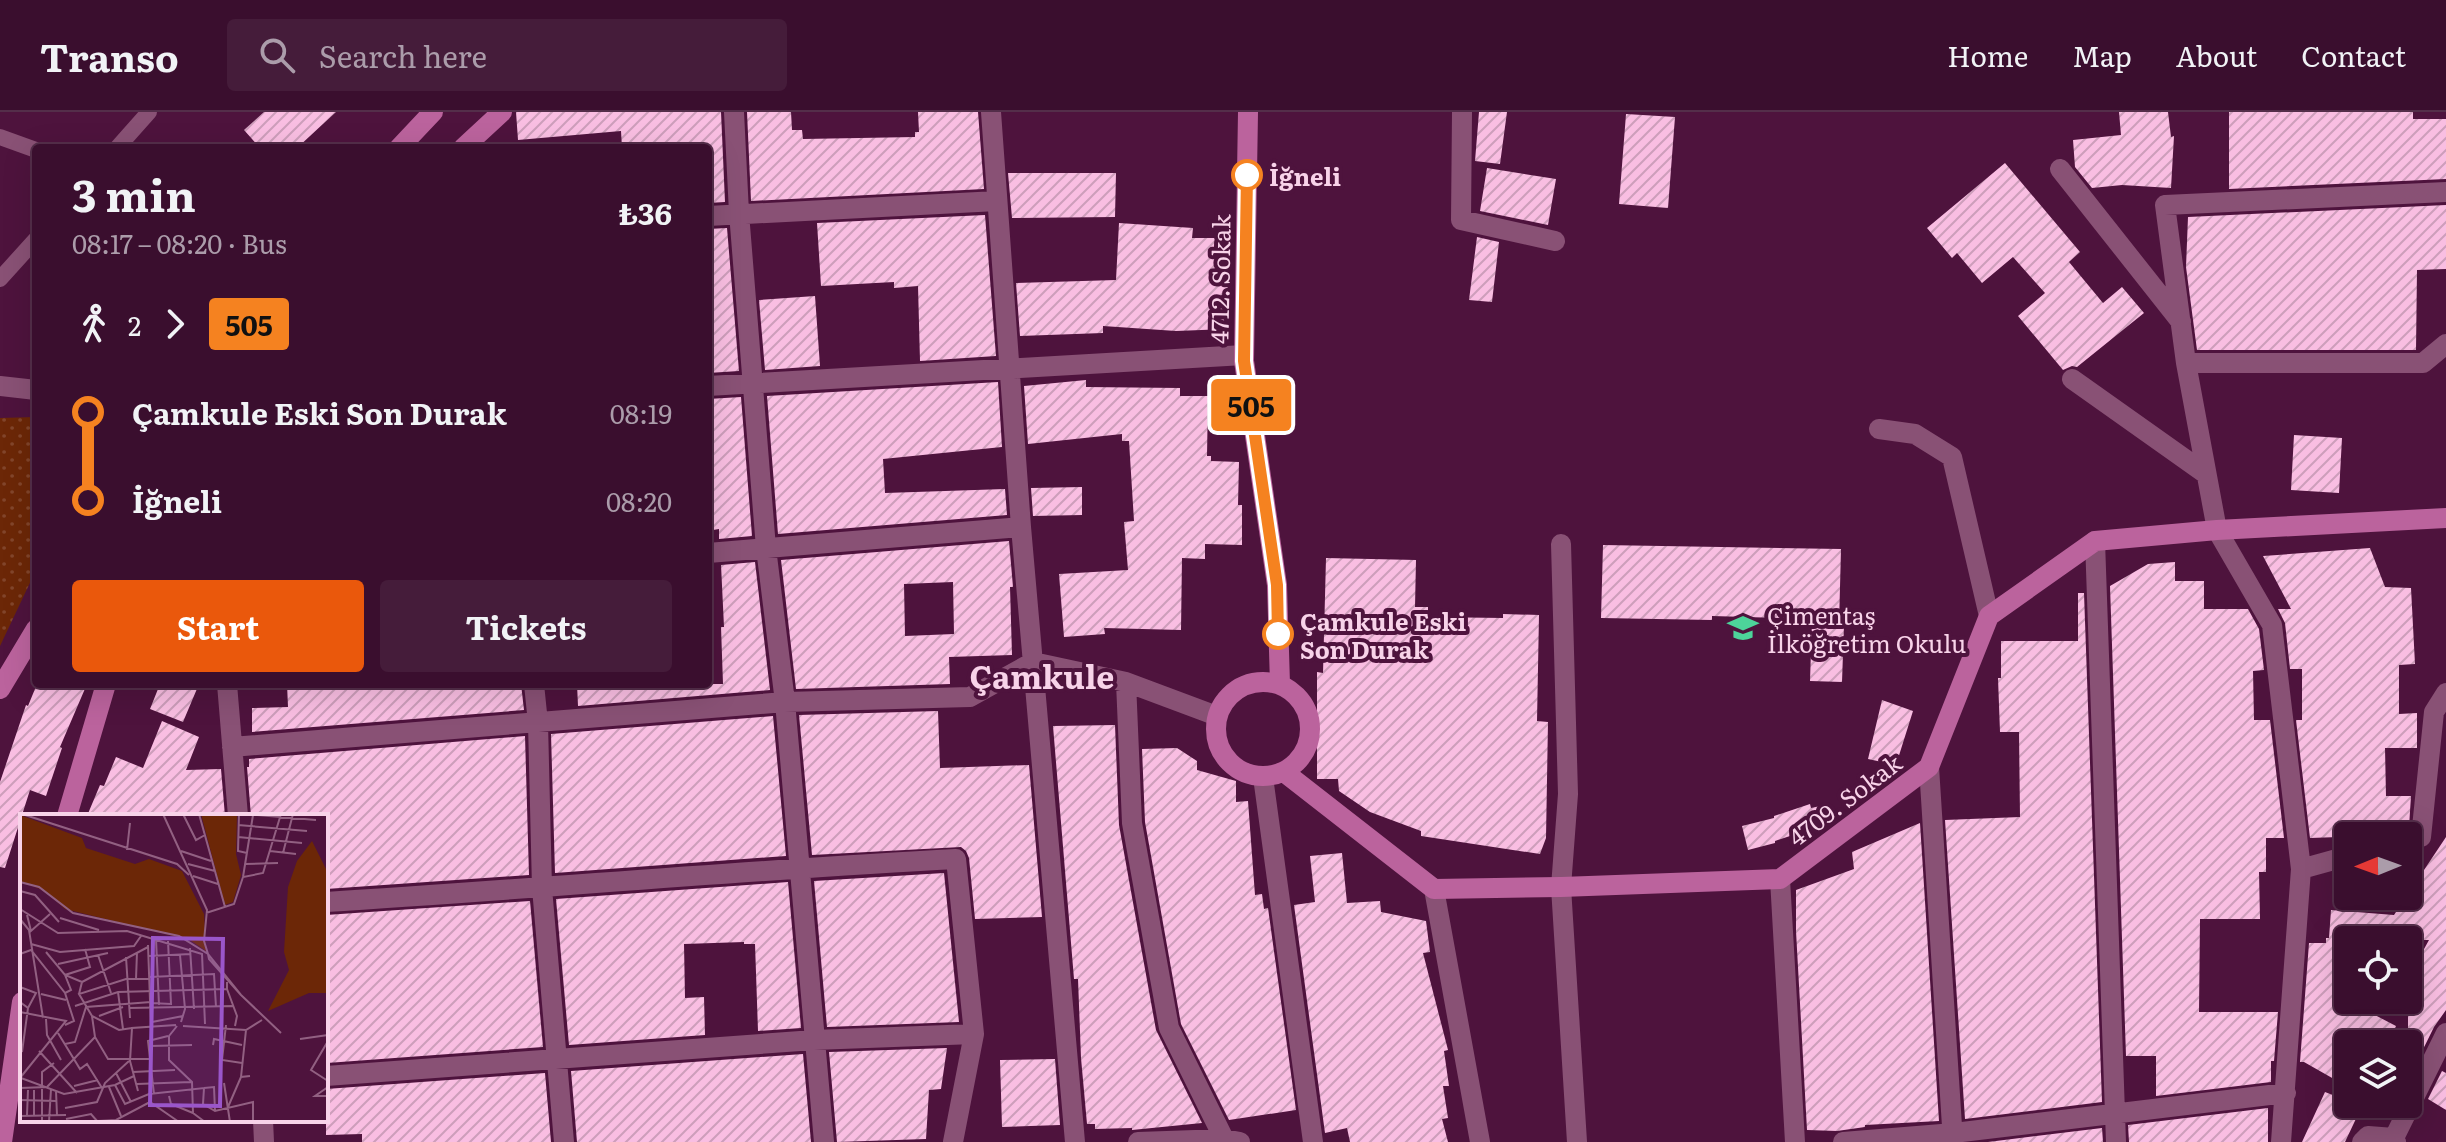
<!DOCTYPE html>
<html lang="en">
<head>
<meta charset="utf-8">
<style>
	:root { --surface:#3a0e2e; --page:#451c3a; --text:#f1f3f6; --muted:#ab9caa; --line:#542e4a; --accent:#ea580c }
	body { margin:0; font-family:Literata,serif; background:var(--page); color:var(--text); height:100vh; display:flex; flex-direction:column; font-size:30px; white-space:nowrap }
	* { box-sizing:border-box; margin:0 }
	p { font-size:26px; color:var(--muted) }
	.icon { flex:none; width:44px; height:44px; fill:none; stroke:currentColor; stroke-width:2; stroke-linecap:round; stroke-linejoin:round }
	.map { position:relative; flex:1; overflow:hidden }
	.panel { position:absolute; left:32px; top:32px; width:680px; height:544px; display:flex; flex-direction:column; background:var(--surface); border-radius:8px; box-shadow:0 8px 32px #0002,0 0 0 2px var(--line) }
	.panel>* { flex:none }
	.badge { padding:0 16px; border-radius:6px; font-size:28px; line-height:52px }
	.needle { width:52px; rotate:269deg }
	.tools { position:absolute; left:2334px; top:710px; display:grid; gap:16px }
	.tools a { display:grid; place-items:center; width:88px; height:88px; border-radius:8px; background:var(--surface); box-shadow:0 8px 32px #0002,0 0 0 2px var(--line); font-size:40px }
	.map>.badge { position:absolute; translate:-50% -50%; box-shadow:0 0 0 4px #fff }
	.legs { display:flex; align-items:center; gap:12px; height:88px; padding:0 40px; font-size:26px }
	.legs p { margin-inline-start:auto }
	.headline { display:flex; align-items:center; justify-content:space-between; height:136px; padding:0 40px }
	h1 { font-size:44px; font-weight:700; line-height:60px }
	.cta { display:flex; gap:16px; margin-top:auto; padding:16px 40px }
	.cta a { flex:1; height:92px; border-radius:8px; background:var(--accent); color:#fff; font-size:32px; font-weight:700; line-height:92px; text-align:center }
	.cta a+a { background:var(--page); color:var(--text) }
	ul { padding:0 40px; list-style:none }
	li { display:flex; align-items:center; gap:28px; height:88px; font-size:30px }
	li i { display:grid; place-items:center; width:12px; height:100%; margin:0 10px; background:currentColor }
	li i::after { content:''; width:20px; height:20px; margin:-10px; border:6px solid; border-radius:50%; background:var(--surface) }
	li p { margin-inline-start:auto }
	li:first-child i { background:linear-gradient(#0000 50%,currentColor 0) }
	li:last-child i { background:linear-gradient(currentColor 50%,#0000 0) }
	header { display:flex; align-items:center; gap:48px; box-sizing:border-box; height:112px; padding:0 40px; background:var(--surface); border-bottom:2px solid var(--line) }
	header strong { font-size:38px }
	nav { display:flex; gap:44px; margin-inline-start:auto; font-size:28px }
	.search { width:560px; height:72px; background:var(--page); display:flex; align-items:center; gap:20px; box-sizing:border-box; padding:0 28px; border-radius:8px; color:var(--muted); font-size:30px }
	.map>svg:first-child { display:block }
	.park { fill:url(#park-dots) }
	.building { fill:url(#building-hatch); fill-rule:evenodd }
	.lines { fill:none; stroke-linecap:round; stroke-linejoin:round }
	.lane { stroke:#895175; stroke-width:16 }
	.street { stroke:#895175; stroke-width:20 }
	.secondary { stroke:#bb639d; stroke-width:20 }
	.line-1-casing { stroke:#fff; stroke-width:18 }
	.line-1 { stroke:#f58220; stroke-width:12 }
	.stop-1-dot { fill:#fff; stroke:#f58220; stroke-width:4 }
	.labels { text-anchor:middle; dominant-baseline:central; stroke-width:8; stroke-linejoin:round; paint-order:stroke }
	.stop-label { font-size:24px; font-weight:bold; fill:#f8d3e9; stroke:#4e133d; text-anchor:start }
	.street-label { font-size:24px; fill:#f8d3e9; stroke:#4e133d }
	.poi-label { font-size:24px; fill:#f8d3e9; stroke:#4e133d; text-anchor:start }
	.district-label { font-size:32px; font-weight:bold; fill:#f8d3e9; stroke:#4e133d }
	.inset-road { fill:none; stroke:#926082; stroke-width:2 }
	.view { fill:#9a56ca; fill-opacity:0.15; stroke:#9a56ca; stroke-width:4 }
	.inset-edge { fill:none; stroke:#f8d3e9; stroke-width:4 }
</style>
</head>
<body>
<header>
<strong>Transo</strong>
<div class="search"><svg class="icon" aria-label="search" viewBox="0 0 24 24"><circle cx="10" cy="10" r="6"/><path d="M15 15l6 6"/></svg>Search here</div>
<nav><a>Home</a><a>Map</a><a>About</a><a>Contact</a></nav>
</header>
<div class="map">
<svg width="2446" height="1030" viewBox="0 0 2446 1030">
	<defs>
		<pattern id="park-dots" width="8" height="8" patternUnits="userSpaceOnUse" patternTransform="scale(2)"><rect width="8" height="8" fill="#6c2707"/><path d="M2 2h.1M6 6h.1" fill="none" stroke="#82452b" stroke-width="1.8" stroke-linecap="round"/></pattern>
		<pattern id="building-hatch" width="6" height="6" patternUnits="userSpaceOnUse" patternTransform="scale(2)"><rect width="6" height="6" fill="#f9bee2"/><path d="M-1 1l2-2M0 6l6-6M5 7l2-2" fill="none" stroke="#cd9ebb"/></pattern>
	</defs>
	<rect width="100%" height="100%" fill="#4e133d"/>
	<path class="park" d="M36 305V458L0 534V306Z"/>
	<path class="building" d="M264 0H336L297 36H260L244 18Z
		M516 0H721L725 90 708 91V36H622L621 19 518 28Z
		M747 0H791L792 18H802L803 27 915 25V20H919L918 0H978L984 77 751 89Z
		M1479 0H1507L1500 52 1475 49Z
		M2119 0H2168L2171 25 2174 24 2171 76 2122 73 2092 76 2075 55 2073 28 2121 23Z
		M2229 0H2413V7H2446V67L2229 77Z
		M1626 2 1675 5 1668 96 1619 92Z
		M2005 51 2080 140 2069 150 2103 191 2122 175 2144 201 2077 255 2072 254 2063 258 2018 204 2045 181 2013 145 1982 171 1957 141 1952 146 1927 116Z
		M1487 56 1556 67 1548 113 1480 99Z
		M1008 61H1116L1115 105 1012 106Z
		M2446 93V157L2417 158 2416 238H2197L2186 155 2188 105Z
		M985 103 996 244 920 249 918 174 894 176V170L821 174 817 111Z
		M1119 111 1193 116 1192 126H1219L1218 165H1228L1227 217 1176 219 1103 214V221L1020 224 1016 171 1116 168Z
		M727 116 739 259 708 261V117Z
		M1477 125 1499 130 1492 190 1469 188Z
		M815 184 820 254 765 258 759 188Z
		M1086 268V275L1180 276V284H1208L1207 344H1211V349L1239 350 1238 393H1242V433L1205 432V447L1182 446 1181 518 1104 516 1105 522 1064 525 1059 462 1128 458 1124 410 1134 409 1129 329H1122V322L1028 332 1024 274Z
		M998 270 1002 335 883 347 885 381 1005 377 1007 403 778 422 767 284Z
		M741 285 752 424 719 427V417L713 418 711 351H708V287Z
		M2294 323 2342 326 2339 381 2291 378Z
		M1082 375V403L1033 404 1031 376Z
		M1009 429 1013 475H1010L1012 543 949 545 950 572 796 577 781 448ZM953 470 954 522 905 524 904 472Z
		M1603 433 1841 437 1839 513H1844L1842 570 1810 569 1812 507 1712 504V508L1601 506Z
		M2370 436 2385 475 2411 476 2415 552 2399 553V602L2417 601V636H2385L2386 684H2411L2409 715 2397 723 2310 726 2296 608H2302V557H2290L2285 511 2278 497H2291L2263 444Z
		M1326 446 1416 448 1415 495H1428V505L1503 506V502L1539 503 1537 609 1548 610 1546 726 1540 742 1421 724V719L1370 700 1339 679 1338 667H1317V560L1323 561Z
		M755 450 770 578 578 594 577 572H723L721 515H724L721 453Z
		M2175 450V469H2204V497H2248L2259 517 2264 558 2253 559 2254 608H2270L2284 726H2266V760H2259L2260 807H2200L2199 900H2278L2274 949H2271V970L2156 984V944H2126L2110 474 2148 452Z
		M2078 481H2084L2102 990 1965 1007 1945 708 2020 705 2019 620H2000L1998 566H2001V529H2078Z
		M37 572H87L60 635 62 636 46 684 30 678 5 756 0 755V670L26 593 28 594Z
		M160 572H199L183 610 150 597Z
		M287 572H521L524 598 252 620V596L288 595Z
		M1882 588 1913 599 1896 653 1868 647Z
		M938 599 940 656 1029 653 1042 805 975 807 969 746 966 739 961 735 812 743 799 603Z
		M773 604 786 744 555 761 551 622Z
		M162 609 199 625 186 658 221 657 225 704H87L100 673 104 674 116 645 143 656Z
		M1115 613 1119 713 1156 918 1202 1011 1132 1018V1016L1095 1017V1012H1087L1081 946 1078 867H1074L1053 614Z
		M525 624 529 763 326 777V704H251L247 655H249V647Z
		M1177 636 1197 649V658L1236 669V690L1248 689 1255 783 1262 782 1264 797 1268 796 1296 998 1229 1008 1181 912 1145 710 1142 637Z
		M1810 692 1811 696 1830 692 1835 709 1775 729V731L1748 738 1742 714 1774 706V704Z
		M1920 711 1939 1009 1865 1013V1015L1837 1019 1807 1018 1796 819V778L1854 757 1852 740Z
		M2446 725V898L2434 915 2408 968V866L2429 828H2348V889L2396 914 2389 932H2348V975L2304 950H2300L2309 831H2326V826H2329L2331 798 2394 803Z
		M1342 741 1347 791 1380 789 1381 800 1426 809 1430 840 1423 841 1448 938 1444 939 1449 974H1443L1448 1006 1442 1007 1448 1030H1350L1347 1016 1325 1021 1294 793 1315 790 1310 744Z
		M944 761 959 910 827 915 814 769Z
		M788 770 801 916 758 919 755 832H744V830L684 832 685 886 704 885 705 923 569 933 556 787Z
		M530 789 543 935 327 951 326 803Z
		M947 936 941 977 929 978 926 1027 837 1030 829 940Z
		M803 942 811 1030H577L571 959Z
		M1055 947 1060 1013 1002 1015 1000 948Z
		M2442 959 2446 961V998L2428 987Z
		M545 961 551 1030H362V1022L326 1023V977Z
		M2325 980 2348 989V992L2362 994 2345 1030H2302Z
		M2268 996V1030H2129L2128 1013Z
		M2102 1016 2103 1030H1988Z"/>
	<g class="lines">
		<path class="lane" d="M0 25 36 38
			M117 36 149 0
			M0 167 36 127"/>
		<path class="street" d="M734 0 739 101 766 436 785 590 824 1030
			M991 0 1021 415 1075 1030
			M1462 0 1461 108 1555 129
			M2060 57 2181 210
			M708 104 997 89
			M2186 251 2165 93 2446 80
			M2072 267 2206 362
			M0 274 36 278
			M708 274 1244 243
			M1879 317 1915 322 1952 345 1989 504
			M2095 429 2116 1030
			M1561 432 1568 682 1561 775 1577 1030
			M708 441 1021 415
			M1126 570 1132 711 1169 916 1224 1027
			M227 572 238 704
			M534 572 538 611 542 776 564 1030
			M232 635 785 590 970 585 1033 550 1126 570 1217 604
			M1929 655 1953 1030
			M1263 665 1313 1030
			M2408 729 2421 725 2434 600 2446 581
			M2301 757 2348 744
			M1780 767 1795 1030
			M1434 777 1480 1030
			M326 790C536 777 746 758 956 747L974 922 953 1030
			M326 964 814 928 974 922
			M263 1008 264 1030
			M1138 1030 1224 1027 1240 1030
			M1843 1030 1954 1021 2286 981
			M2281 1030 2301 757 2272 513 2217 418 2186 251H2423L2446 232
			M2362 1030 2368 1024 2394 1026
			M2396 1030 2394 1026 2446 921"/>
		<path class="secondary" d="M1248 0 1244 249 1277 473 1280 572
			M399 36 433 0
			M463 36 502 0
			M1216 617a47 47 0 1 1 94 0a47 47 0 1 1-94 0Z
			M0 577 36 517
			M1284 660 1434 777 1561 775 1780 767 1929 655 1989 504 2095 429 2217 418 2446 406
			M67 704 106 572
			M2 1030 22 890"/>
	</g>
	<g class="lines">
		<g class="line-1-casing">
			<path id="line-1" d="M1247 63 1244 249 1277 473 1278 522"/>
		</g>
		<use href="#line-1" class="line-1"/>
	</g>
	<defs>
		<g id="school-bare" transform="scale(2.4)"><path d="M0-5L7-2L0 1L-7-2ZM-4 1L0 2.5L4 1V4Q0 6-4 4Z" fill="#4dd39a" stroke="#4e133d" stroke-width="2.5" paint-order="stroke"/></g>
	</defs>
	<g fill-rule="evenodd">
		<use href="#school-bare" x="1743" y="516"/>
	</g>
	<g class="stop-1-dot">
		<circle cx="1247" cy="63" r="14"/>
		<circle cx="1278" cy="522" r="14"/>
	</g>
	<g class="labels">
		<g class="stop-label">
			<text x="1269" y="63">İğneli</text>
			<text x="1300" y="508">Çamkule Eski<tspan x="1300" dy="28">Son Durak</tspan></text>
		</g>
		<g class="street-label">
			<text transform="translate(1219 167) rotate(-89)">4712. Sokak</text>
			<text transform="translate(1844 687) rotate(-37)">4709. Sokak</text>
		</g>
		<g class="poi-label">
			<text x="1767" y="502">Çimentaş<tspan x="1767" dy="28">İlköğretim Okulu</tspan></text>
		</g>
		<g class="district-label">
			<text x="1042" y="563">Çamkule</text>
		</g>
	</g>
	<g transform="translate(20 702)">
		<rect width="308" height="308" fill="#4e133d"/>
		<path d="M292 27 308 59V179H289L248 197 269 156 264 138 268 73 277 47Z" fill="#6c2707"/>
		<path d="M181 0H217L216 40 221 61 213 88 205 91ZM0 1 62 24 66 34 115 50 129 45 162 57 184 100 186 137 170 126 45 95 25 77 0 67Z" fill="#6c2707"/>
		<path class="inset-road" d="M2 0 157 50 169 61M163 0 176 26 185 21M179 0 205 93M219 0 218 37 227 39M225 0 296 6M218 11 287 17M218 23 282 29M107 36 110 9M161 37 191 47M250 37 276 40M263 39 273 0M168 50 195 57M225 50 258 49M173 62 198 70M223 63 233 1M0 68 19 73 53 99 159 122 188 140 221 181 189 145 188 140 184 127 187 96 143 0M0 77 15 81 39 108M0 95 38 119 107 117 182 140 185 210M186 99 214 90 223 63 243 59 261 0M7 101 11 117 30 100M40 104 79 116M0 105 9 116 23 204M136 125 139 191M11 130 40 138 114 132 121 122M128 131 131 214M170 134 174 195M26 138 45 161 62 168M0 140 11 136 45 179 54 207 45 211M78 141 91 179M160 141 165 195 161 208M129 142 171 140M106 143 110 204M38 150 88 139M130 163 194 160 196 193M116 165 117 138M0 173 16 179 8 194M207 175 217 202 215 212M98 178 103 215M45 179 51 176 45 161 70 153 65 135M21 180 46 186M59 180 62 168 128 133M221 181 261 219M0 188 8 194 2 238M131 189 151 190 148 127M55 192 98 178 207 175V168M109 194 214 192M0 198 46 207 0 264M72 202 75 223 88 245H131M79 202 103 193M26 205 27 221 41 246M132 208 163 202M206 211 202 246 222 249M157 212 149 222V246L172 268 173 299 185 308M163 212 226 216 242 206M112 214 99 216 72 202 59 180 106 165H130M38 219 60 255 67 250 82 274M280 225 308 221M308 227 291 256 308 267M45 230 55 228 66 193 131 188M193 231 194 225 222 231M130 232 172 231M19 237 57 279M113 258 155 256M96 259 111 288M221 263 226 216M1 264 44 280 95 271 114 262M204 269 210 308M117 270 171 268M22 271V258L34 249M95 271 105 290 129 280 184 274 183 290 195 297 233 288V308M54 272 78 266M89 273 101 302M308 273 295 282H308M0 274 27 273 75 223M184 274 194 273 195 297M14 276V301M36 277 37 301M118 277 110 247 112 214 156 211M134 280 128 227 148 222M149 282 151 290 173 299M0 286 36 287M208 293 221 263 230 262M45 294 77 288 85 269 109 247M7 301 8 276M0 302 46 301M46 305 71 300 78 308M78 307 96 306 130 288 159 308M22 308V275M29 308 31 275"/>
		<path class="view" d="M133 124 203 125 200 292 130 291Z"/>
		<rect width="308" height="308" class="inset-edge"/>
	</g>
</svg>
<div class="tools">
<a><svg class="needle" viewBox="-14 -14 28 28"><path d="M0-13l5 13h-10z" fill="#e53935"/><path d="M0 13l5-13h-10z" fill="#ab9caa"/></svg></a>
<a><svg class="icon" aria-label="locate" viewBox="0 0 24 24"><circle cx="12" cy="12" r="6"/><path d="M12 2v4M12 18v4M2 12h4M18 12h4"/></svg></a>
<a><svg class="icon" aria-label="layers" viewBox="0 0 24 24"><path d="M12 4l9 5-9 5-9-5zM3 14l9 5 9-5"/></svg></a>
</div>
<b class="badge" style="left:1251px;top:293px;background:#f58220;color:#111">505</b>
<section class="panel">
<div class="headline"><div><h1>3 min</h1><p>08:17 – 08:20 · Bus</p></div><b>₺36</b></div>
<div class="legs"><svg class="icon" aria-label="walk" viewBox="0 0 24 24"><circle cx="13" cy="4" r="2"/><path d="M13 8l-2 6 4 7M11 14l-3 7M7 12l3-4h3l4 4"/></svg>2<svg class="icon" aria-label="forward" viewBox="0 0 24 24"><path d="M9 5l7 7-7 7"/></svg><b class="badge" style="background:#f58220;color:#111">505</b></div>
<ul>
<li><i style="color:#f58220"></i><b>Çamkule Eski Son Durak</b><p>08:19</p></li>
<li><i style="color:#f58220"></i><b>İğneli</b><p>08:20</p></li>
</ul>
<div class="cta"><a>Start</a><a>Tickets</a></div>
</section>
</div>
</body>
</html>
